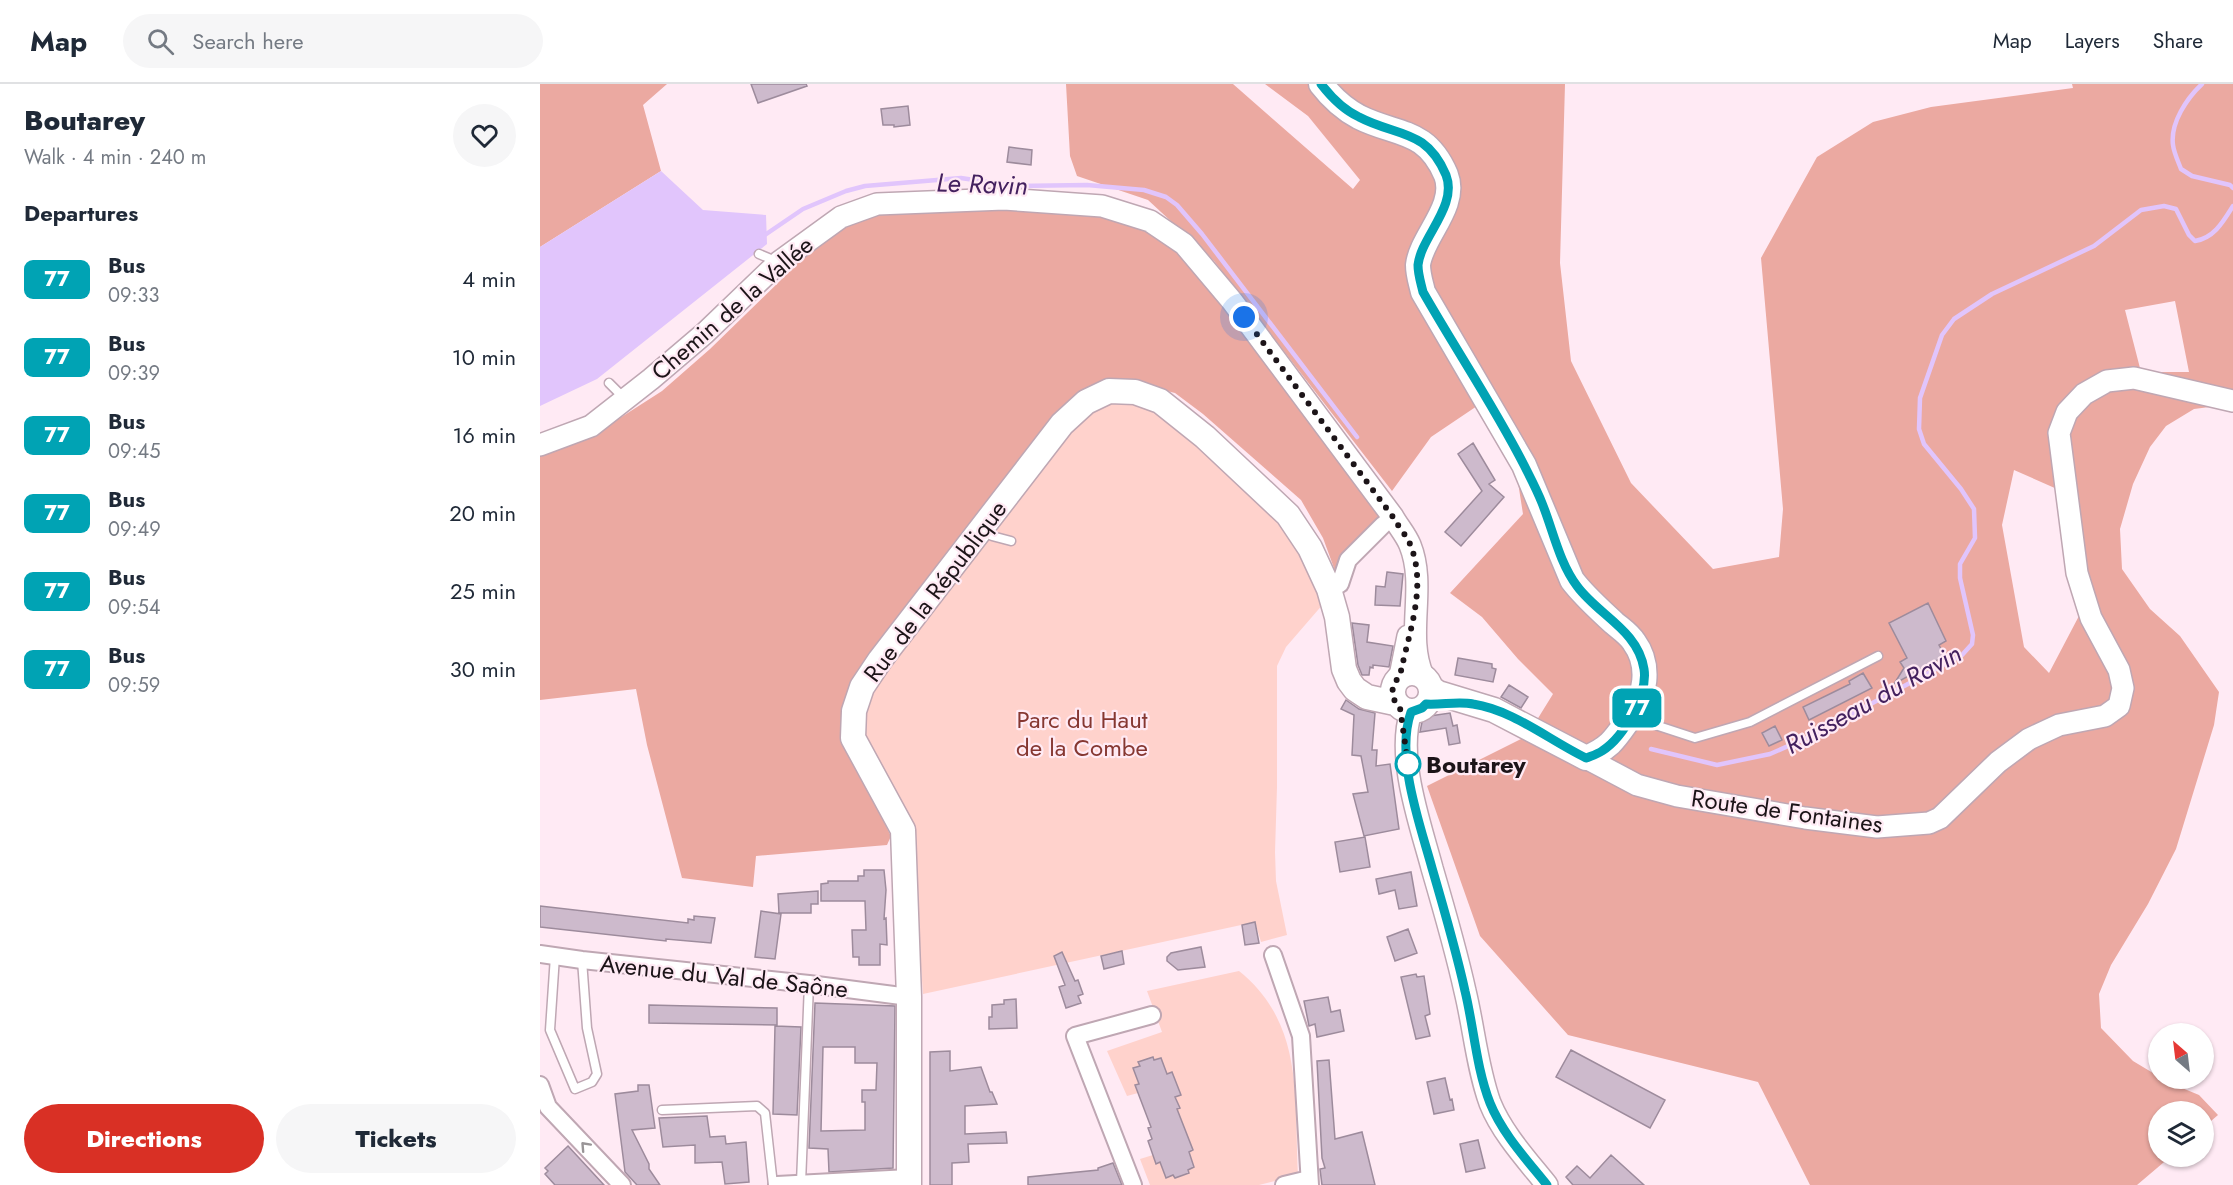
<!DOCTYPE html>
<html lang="en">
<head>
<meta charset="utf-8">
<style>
	:root { --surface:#fff; --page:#f6f6f7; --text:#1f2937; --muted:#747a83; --line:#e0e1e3; --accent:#d93025 }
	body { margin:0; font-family:Jost,sans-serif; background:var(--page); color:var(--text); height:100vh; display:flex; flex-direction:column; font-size:22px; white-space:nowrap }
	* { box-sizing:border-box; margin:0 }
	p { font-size:20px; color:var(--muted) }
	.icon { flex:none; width:33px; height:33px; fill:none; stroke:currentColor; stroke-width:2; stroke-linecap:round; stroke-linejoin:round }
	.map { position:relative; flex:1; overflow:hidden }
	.panel { display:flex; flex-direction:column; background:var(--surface); width:540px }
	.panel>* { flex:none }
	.badge { padding:0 12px; border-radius:9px; font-size:21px; line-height:39px }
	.needle { width:39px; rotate:332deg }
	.fabs { position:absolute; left:1608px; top:939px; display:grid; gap:12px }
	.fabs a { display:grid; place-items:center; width:66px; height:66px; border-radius:50%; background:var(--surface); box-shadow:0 2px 4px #0004; font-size:30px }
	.you { position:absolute; width:30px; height:30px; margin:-15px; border:4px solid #fff; border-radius:50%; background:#1a73e8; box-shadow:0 0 0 9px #1a73e833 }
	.map>.badge { position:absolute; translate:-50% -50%; box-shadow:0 0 0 3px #fff }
	h2 { padding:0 24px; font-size:22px; line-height:54px }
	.round { display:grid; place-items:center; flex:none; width:63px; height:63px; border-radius:32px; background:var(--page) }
	.headline { display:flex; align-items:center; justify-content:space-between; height:102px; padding:0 24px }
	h1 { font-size:28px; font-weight:800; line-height:45px }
	.cta { display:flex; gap:12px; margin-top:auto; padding:12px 24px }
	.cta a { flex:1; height:69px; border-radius:36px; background:var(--accent); color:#fff; font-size:24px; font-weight:800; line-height:69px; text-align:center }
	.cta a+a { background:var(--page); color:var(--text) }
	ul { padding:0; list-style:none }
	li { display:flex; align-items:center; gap:18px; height:78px; padding:0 24px }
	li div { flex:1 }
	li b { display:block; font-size:22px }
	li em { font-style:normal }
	li .badge { min-width:66px; font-weight:700; text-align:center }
	header { display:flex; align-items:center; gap:36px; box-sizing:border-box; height:84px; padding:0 30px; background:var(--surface); border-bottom:2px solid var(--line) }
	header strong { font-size:28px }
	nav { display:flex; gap:33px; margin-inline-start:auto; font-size:21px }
	.search { width:420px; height:54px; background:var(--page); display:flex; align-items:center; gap:15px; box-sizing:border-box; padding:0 21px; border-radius:33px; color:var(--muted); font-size:22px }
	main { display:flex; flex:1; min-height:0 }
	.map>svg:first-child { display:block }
	.green { fill:#ffd2cc }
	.forest { fill:#eba9a1; fill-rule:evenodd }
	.water { fill:#e1c5fc }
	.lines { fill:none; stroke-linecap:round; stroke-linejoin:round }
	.stream { stroke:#e1c5fc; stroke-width:4.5 }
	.building { fill:#cdbacc; stroke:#9d8b9c; stroke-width:1.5; fill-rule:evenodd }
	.service-casing { stroke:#bfa7b3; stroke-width:11 }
	.minor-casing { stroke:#bfa7b3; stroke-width:20 }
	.tertiary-casing { stroke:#bfa7b3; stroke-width:24 }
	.secondary-casing { stroke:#bfa7b3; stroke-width:27 }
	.service { stroke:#fff; stroke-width:8 }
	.minor { stroke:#fff; stroke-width:16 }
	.tertiary { stroke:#fff; stroke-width:21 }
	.secondary { stroke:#fff; stroke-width:24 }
	.oneway { stroke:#999597 }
	.line-casing { stroke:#fff; stroke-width:14 }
	.line { stroke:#00a3b4; stroke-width:9 }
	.walk { stroke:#1c1418; stroke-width:6; stroke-dasharray:0 10.8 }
	.stop-dot { fill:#fff; stroke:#00a3b4; stroke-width:3 }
	.labels { text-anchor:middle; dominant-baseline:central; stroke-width:4.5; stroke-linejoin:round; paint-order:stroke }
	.street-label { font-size:24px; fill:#1c1418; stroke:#ffeaf4 }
	.park-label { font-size:24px; fill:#863731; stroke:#ffeaf4 }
	.stop-label { font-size:24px; font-weight:bold; fill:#1c1418; stroke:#ffeaf4; text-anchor:start }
	.water-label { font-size:26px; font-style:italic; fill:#44215f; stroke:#ffeaf4 }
</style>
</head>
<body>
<header>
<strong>Map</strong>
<div class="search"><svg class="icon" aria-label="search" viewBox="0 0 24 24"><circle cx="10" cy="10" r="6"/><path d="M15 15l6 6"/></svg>Search here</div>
<nav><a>Map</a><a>Layers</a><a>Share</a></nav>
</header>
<main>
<section class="panel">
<div class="headline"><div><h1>Boutarey</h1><p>Walk · 4 min · 240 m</p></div><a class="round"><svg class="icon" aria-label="heart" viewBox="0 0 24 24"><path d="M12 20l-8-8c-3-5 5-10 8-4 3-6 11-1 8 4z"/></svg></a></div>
<h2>Departures</h2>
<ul>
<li><span class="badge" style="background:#00a3b4;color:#fff">77</span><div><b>Bus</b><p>09:33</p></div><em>4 min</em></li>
<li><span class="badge" style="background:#00a3b4;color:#fff">77</span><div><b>Bus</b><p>09:39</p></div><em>10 min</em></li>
<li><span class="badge" style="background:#00a3b4;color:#fff">77</span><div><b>Bus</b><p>09:45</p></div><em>16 min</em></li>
<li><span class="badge" style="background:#00a3b4;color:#fff">77</span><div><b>Bus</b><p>09:49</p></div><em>20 min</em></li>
<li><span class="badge" style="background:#00a3b4;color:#fff">77</span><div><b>Bus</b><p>09:54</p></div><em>25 min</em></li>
<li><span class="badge" style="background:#00a3b4;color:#fff">77</span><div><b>Bus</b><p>09:59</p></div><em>30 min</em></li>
</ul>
<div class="cta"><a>Directions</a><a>Tickets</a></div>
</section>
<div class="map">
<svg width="1693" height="1101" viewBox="0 0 1693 1101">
	<rect width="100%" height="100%" fill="#ffeaf4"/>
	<path class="green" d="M587 315 607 323 627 336 713 412 743 445 769 487 784 519 746 563 737 582V703L735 768 736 797 747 851 721 858 715 838 383 910 371 744 320 652 330 603 542 333 556 322Z
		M699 887C765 940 754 1016 758 1091L719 1101H610L600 1075 613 1071 616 1079 620 1078 626 1094 633 1091 635 1094 648 1090V1086L654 1083 649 1068 653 1066 633 1026 640 1024 621 974 614 976 613 973 598 978 600 982 593 984 599 1000 595 1001 598 1009 587 1012 567 967 622 948 607 907Z"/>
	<path class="forest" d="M0 0H127L103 21 121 87 0 163Z
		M526 0H693L813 105 820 96 768 32 725 0H1025L1020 179 1031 277 1091 399 1173 485 1239 473 1243 425 1221 174 1277 73 1333 38 1391 23 1533 4 1532 0H1693V320L1654 325 1626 342 1610 363 1593 400 1580 445 1582 485 1610 525 1640 552 1679 608 1674 641 1636 765 1608 820 1571 881 1559 910 1561 944 1593 977 1618 992V994L1659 1011 1678 1031 1664 1043V1028H1618V1072L1630 1073 1597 1101H1270L1218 998 1028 951 940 852 887 702 987 652 1013 610 978 575 942 533 910 509 983 430 977 392 940 320 891 353 852 407 674 177 608 116 537 92 530 72ZM1635 217 1649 288H1601L1585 226ZM1474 386 1517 405 1527 491 1540 530 1509 589 1484 563 1462 441Z
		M461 124 559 130 605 144 644 164 846 429 798 495 783 454 761 416 663 330 635 309 592 298 567 300 313 597 305 615 302 636 303 656 351 752 347 761 216 772 213 803 142 794 107 661 96 605 0 616V364L55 350 122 307 170 265 242 195 278 156 337 129Z"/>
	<path class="water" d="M121 87 163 126 226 131 227 160 57 295 0 322V163Z"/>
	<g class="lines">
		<path class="stream" d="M1662 0C1647 14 1630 39 1633 61 1634 69 1638 77 1641 85L1652 92 1690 101 1693 104
			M222 153 263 125 306 107 325 102 421 94 474 102 547 101 604 106 626 113 637 121 662 150 817 353
			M1111 665 1177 681 1230 670 1271 652 1422 571 1432 560 1433 551 1420 494V480L1435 454 1434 425 1421 405 1384 360 1379 345 1380 314 1402 251 1414 235 1452 210 1554 162 1601 126 1624 122 1636 125 1649 151 1655 157C1674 154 1683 138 1693 122"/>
	</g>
	<path class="building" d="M211 0H266L267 2 218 19Z
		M368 22 370 41 354 43V41H343L341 25Z
		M469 63 492 66 491 81 467 78Z
		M933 359 955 396 949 400 964 413 921 462 905 448 942 407 918 370Z
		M847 488 863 490 860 522 835 521 836 502 845 503Z
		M1388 519 1406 557 1399 561 1405 572 1354 600 1364 584 1360 578 1367 574 1349 539Z
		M812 539 829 541 827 558 853 562 849 583 833 581V584L830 583 829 591H822L818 581Z
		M918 574 952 580V584L956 585 953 598 915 591Z
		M1323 589 1332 604 1269 636 1263 623 1310 600 1309 597Z
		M969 601 988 613 981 624 961 613Z
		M806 616 819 625 835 629 832 666H837L836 682 850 680 859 745 824 752 813 710 828 708 821 672 812 671 814 631 801 625Z
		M910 629 913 642 917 641 920 659 909 661 906 644 880 648 883 633Z
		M1235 642 1242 656 1229 662 1222 649Z
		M825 753 830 783 800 788 795 758Z
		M324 786H344L346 806 344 835 346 834 347 861 340 860V881H319V873H313L312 846H326L325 817H281V800L288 799V797H318V792H324Z
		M871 788 877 822 859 825 855 806 839 810 836 795Z
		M278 807V820H271V829H239L238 810Z
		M0 822 148 839V835L154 836V832L175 834 171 859 126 855V857L0 843Z
		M221 827 241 830 235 875 215 873Z
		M715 838 719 859 705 861 702 841Z
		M868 845 877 869 855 877 847 853Z
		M661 863 665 883 638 886 627 877V873L631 869Z
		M582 867 584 880 564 885 561 872Z
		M522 868 535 897 538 896 543 910 538 912 541 919 526 924 519 903 525 901 514 872Z
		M876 890 877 893 884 892 890 930 885 932 890 952 876 955 861 893Z
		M788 913 791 928 800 926 804 947 777 953 775 940 769 942 764 917Z
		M476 915 477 944 449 945V933H452V921L464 920V916Z
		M275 919 355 922 353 1084 289 1088 288 1065 269 1064ZM283 963H315V979H337L336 1006H322V1018H325V1046L281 1047Z
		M109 921 237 924V941L109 939Z
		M235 942 261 943 257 1031 233 1030Z
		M1031 966 1125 1016 1110 1044 1016 993Z
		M410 967V987L441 983 450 1008H452L457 1020 425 1022V1050L466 1048 467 1059 428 1060 429 1078 412 1079V1101H390V968Z
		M613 973 614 976 621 974 627 990 632 988 641 1011 635 1013 640 1024 637 1025 653 1066 649 1068 654 1083 648 1086 649 1089 635 1094 633 1091 626 1094 620 1078 616 1080 608 1057 612 1055 608 1044 611 1043 595 1001 599 1000 593 984 600 982 598 978Z
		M789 976 795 1055 822 1048 835 1101H782L780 1085 785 1084 782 1074 777 977Z
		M905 994 910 1016 912 1015 914 1026 894 1030 887 998Z
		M98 1001H109L115 1044 92 1046 109 1080V1085L120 1101H97L85 1088 75 1010 98 1007Z
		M167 1032 170 1053 185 1052 186 1060 206 1058 209 1098 185 1100 182 1078 155 1079V1061L123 1063 119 1034Z
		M938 1056 945 1084 926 1088 920 1060Z
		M28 1062 64 1101H15L5 1090 8 1087 5 1084Z
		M1071 1071 1104 1101H1033L1026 1093 1037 1082 1050 1094Z
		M573 1079 582 1101H488V1093L558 1086V1084Z"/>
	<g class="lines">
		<g class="service-casing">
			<path id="service" d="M219 170 238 178
				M69 299 85 315
				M449 442 452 452 471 457
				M1094 634 1155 654 1210 638 1338 572
				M15 872 10 946 35 1005 52 998 57 990 47 944 42 876
				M122 1026 217 1022 225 1029 233 1101
				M261 1099 269 900"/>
		</g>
		<g class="minor-casing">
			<path id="minor" d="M789 505 800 500 808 476 843 441 853 433
				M0 870 42 876 269 900 369 913
				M733 871 761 952 770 1101
				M0 1001 8 1023 82 1101
				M237 1101 369 1094
				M593 1101 535 952 612 931
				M744 1101 769 1095"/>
		</g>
		<g class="tertiary-casing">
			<path id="tertiary" d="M0 361 51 342 111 295 165 249 239 178 301 133 337 120 464 115 562 122 610 137 644 160 692 217 853 433C858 442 866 451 870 461 887 503 865 551 883 592
				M860 592 868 552
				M871 628C856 673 880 739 892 784 904 825 916 866 925 907 934 944 937 983 950 1019 962 1049 987 1076 1007 1101
				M1046 674 1097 701 1137 712 1265 734 1337 743 1389 739 1400 734 1458 678 1489 655 1519 641 1565 632 1579 622 1583 604 1579 586 1551 534 1537 489 1519 349 1527 328 1544 310 1567 297 1594 294 1693 317"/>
		</g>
		<g class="secondary-casing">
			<path id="secondary" d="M781 0C791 13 804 25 819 33 857 52 886 44 906 91 918 122 881 153 878 181 878 191 881 199 883 208L984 381 1032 496C1044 512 1059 525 1074 539 1081 545 1089 550 1094 558 1111 581 1106 613 1089 635 1075 655 1070 664 1046 674L954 626 898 609 891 604
				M853 608a19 19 0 1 1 38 0a19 19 0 1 1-38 0Z
				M369 1101V913L363 746 313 654 314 627 322 603 340 576 522 340 546 318 569 307 595 308 620 317 665 353 748 431 770 464 789 505 797 533 804 585 809 597 815 605 827 613 855 619"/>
		</g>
		<use href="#service" class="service"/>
		<use href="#minor" class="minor"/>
		<use href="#tertiary" class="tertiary"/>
		<use href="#secondary" class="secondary"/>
	</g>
	<defs><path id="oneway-chevron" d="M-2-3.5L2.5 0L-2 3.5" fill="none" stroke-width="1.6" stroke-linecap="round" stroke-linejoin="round" transform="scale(1.5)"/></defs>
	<use class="oneway" href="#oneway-chevron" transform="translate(45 1062) rotate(-133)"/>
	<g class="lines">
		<g class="line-casing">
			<path id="line" d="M781 0C791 13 804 26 819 33 857 53 886 44 906 91 918 122 881 153 878 181 878 191 881 199 883 208 916 266 954 322 984 381 990 393 997 406 1002 419 1013 446 1019 478 1037 502 1058 531 1098 546 1104 585 1108 610 1084 653 1062 667 1058 670 1051 672 1046 674 1009 656 973 626 933 620 918 617 902 621 886 620L882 624 871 628C855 673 880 740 892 784 904 825 916 866 925 907 934 944 936 983 950 1019 962 1049 987 1076 1007 1101"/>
		</g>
		<use href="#line" class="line"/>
		<path class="walk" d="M704 233 853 433C858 442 866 451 870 460 888 503 868 550 860 592 850 602 850 614 860 624L868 680"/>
	</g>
	<circle class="stop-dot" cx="868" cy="680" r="12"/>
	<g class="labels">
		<g class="street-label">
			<text transform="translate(192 224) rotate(-41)">Chemin de la Vallée</text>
			<text transform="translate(395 507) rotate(-53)">Rue de la République</text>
			<text transform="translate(1247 727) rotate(8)">Route de Fontaines</text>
			<text transform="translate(184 892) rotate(6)">Avenue du Val de Saône</text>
		</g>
		<g class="park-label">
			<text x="542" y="635">Parc du Haut<tspan x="542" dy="28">de la Combe</tspan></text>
		</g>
		<g class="stop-label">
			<text x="886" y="680">Boutarey</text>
		</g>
		<g class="water-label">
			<text transform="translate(442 100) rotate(2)">Le Ravin</text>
			<text transform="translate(1333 615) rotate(-29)">Ruisseau du Ravin</text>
		</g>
	</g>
</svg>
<div class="fabs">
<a><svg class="needle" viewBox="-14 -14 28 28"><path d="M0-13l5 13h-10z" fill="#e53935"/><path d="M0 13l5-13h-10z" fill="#747a83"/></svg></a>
<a><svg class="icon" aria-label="layers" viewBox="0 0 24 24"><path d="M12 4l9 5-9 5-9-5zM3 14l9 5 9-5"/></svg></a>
</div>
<div class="you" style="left:704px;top:233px"></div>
<b class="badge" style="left:1097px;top:624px;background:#00a3b4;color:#fff">77</b>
</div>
</main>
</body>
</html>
